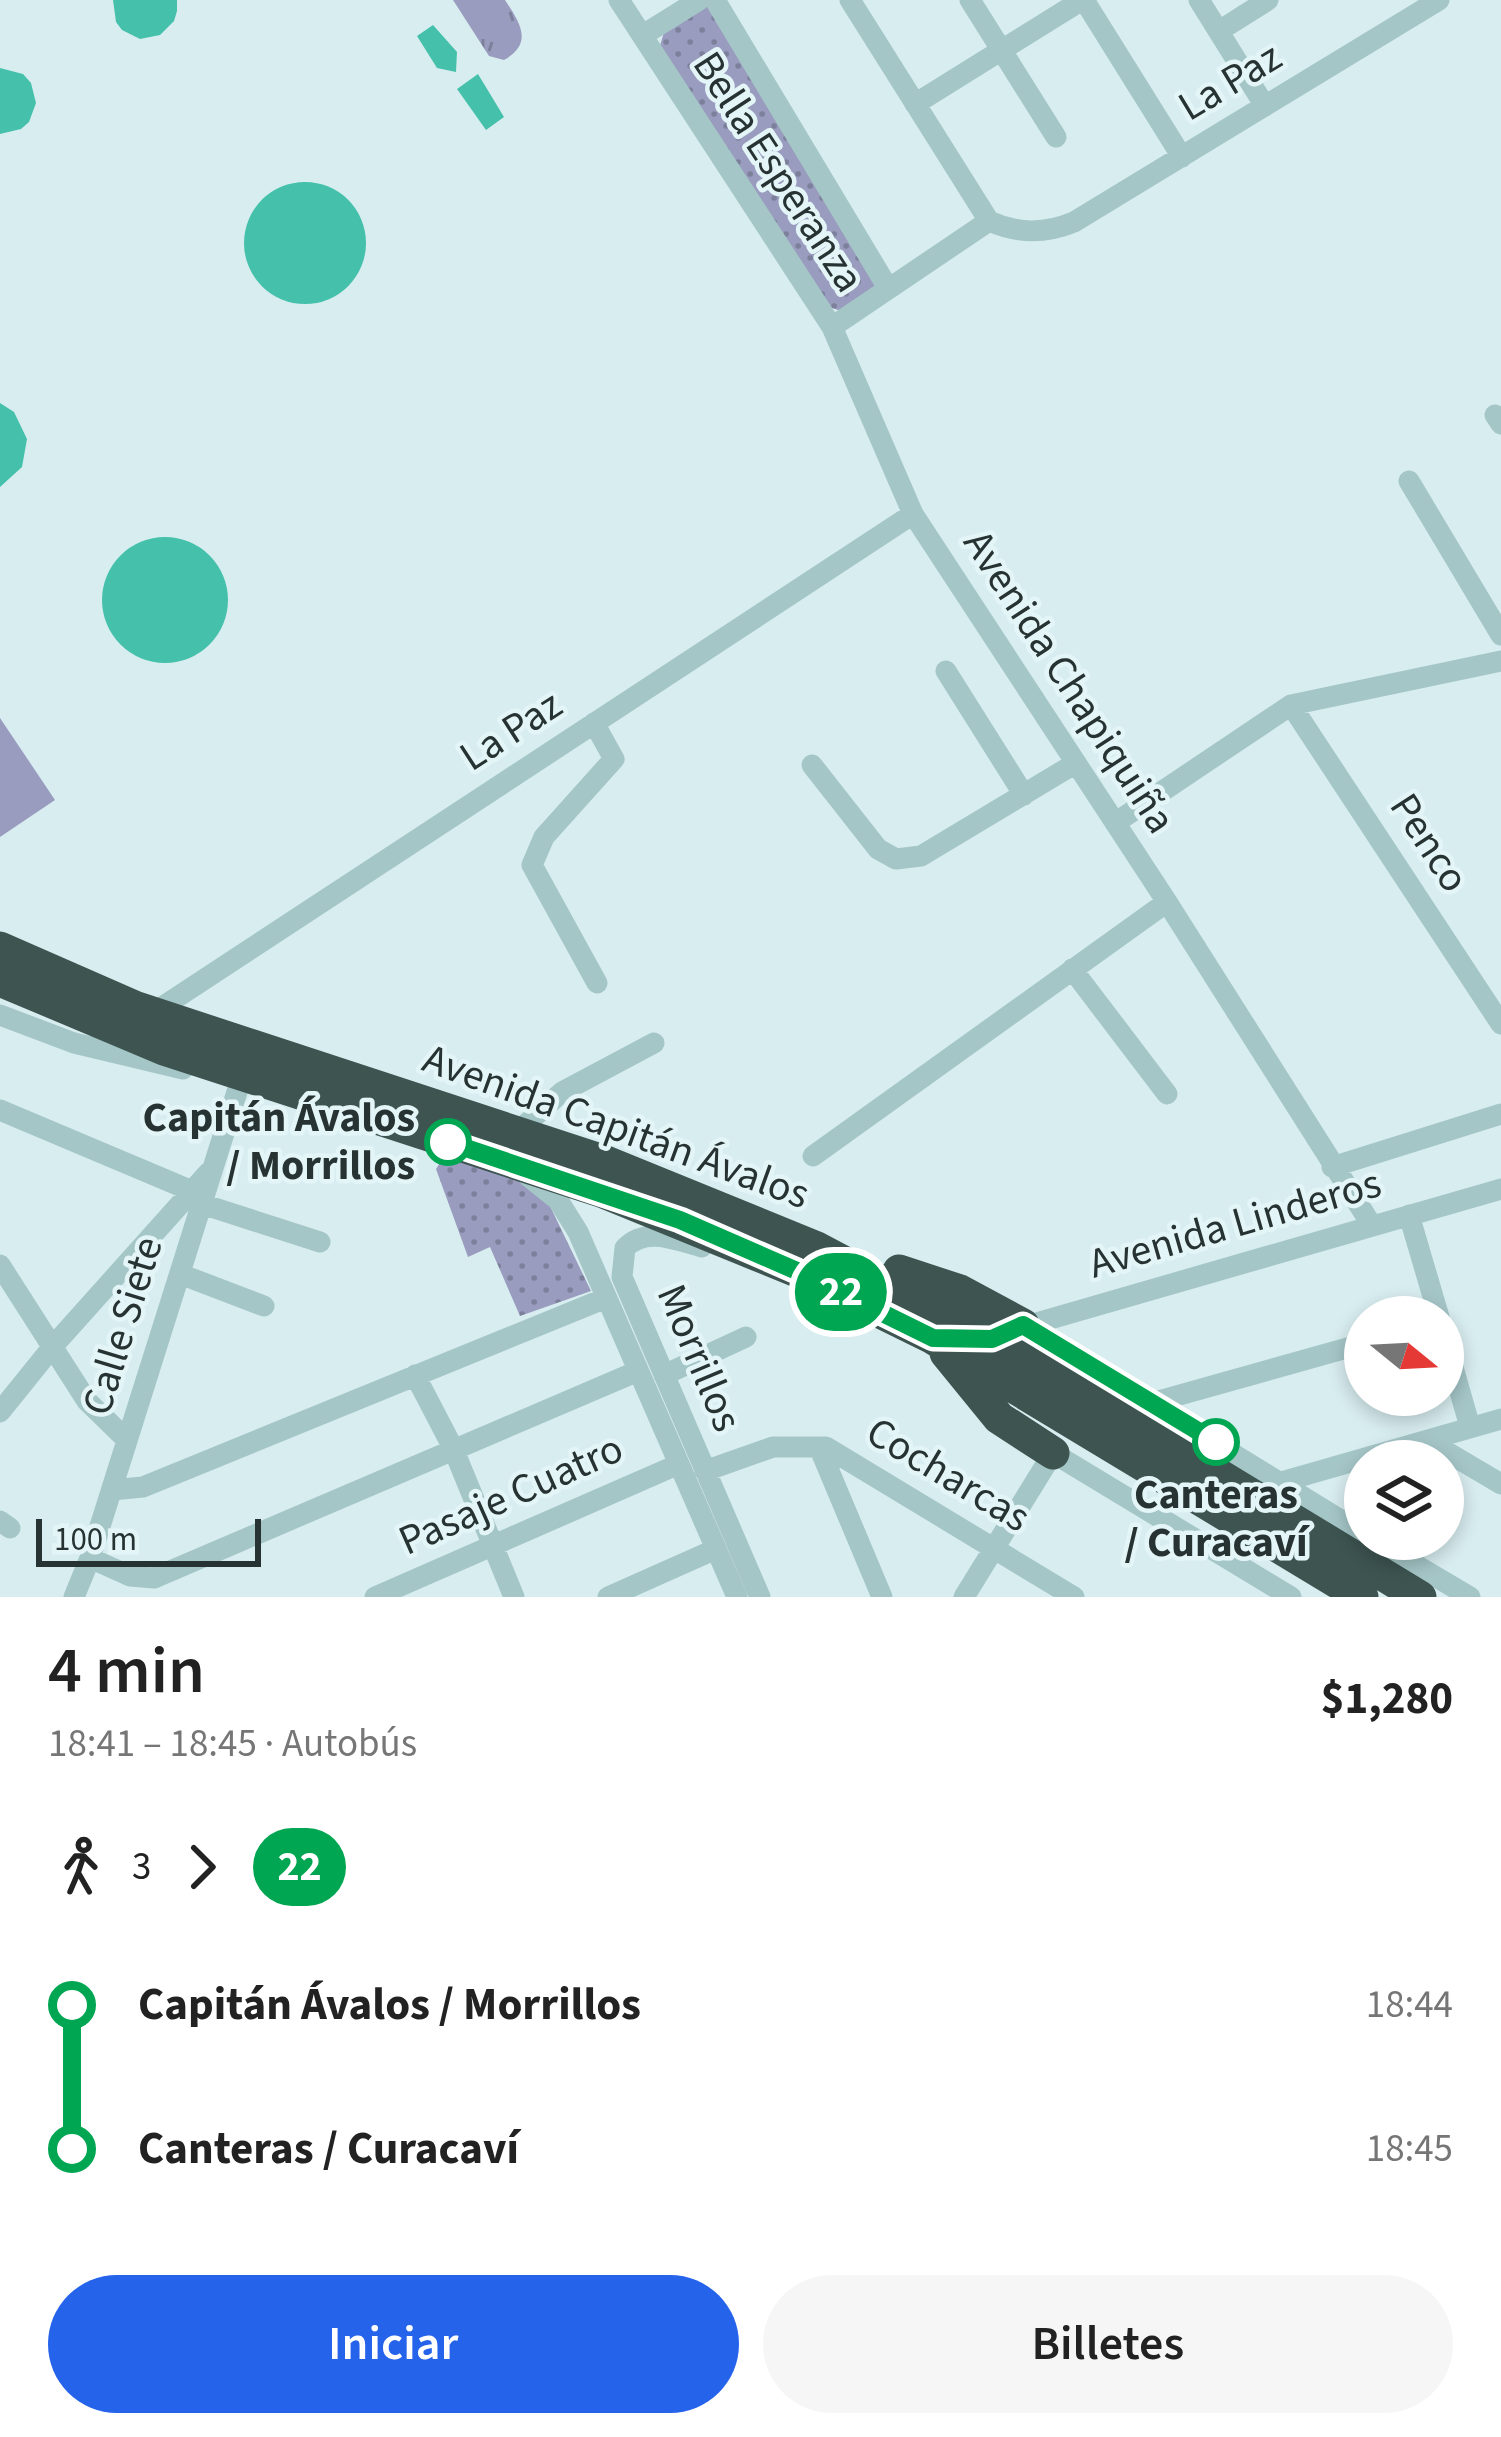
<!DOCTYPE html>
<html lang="es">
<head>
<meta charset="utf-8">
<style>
	:root { --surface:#fff; --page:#f6f6f6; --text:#222; --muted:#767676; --accent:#2563eb }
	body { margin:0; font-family:"Source Sans 3",sans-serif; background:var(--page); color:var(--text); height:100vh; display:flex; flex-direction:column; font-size:45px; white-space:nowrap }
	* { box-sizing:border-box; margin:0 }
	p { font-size:39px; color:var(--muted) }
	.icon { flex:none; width:66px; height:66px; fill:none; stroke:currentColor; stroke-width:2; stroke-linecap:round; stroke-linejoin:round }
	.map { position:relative; height:1597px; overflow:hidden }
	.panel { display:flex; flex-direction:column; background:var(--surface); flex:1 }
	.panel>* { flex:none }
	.badge { padding:0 24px; border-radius:39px; font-size:42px; line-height:78px }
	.needle { width:78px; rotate:108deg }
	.fabs { position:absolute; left:1344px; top:1296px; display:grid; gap:24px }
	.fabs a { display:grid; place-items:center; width:120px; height:120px; border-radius:50%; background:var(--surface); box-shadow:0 6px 18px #0003; font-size:60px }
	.scale { position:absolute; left:36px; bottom:30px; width:225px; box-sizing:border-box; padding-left:12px; border:6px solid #263332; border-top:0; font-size:33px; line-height:42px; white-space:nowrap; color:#263332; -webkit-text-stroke:9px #e4f5f8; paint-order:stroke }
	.map>.badge { position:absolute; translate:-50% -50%; box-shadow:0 0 0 6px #fff }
	.legs { display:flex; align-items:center; gap:18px; height:132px; padding:0 48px; font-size:39px }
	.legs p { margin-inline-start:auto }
	.headline { display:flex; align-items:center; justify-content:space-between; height:204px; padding:0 48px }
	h1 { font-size:66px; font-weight:600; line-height:90px }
	.button { display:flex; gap:24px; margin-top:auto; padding:24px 48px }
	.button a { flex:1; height:138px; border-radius:72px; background:var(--accent); color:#fff; font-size:48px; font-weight:600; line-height:138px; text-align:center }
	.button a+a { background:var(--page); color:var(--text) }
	ul { padding:0 48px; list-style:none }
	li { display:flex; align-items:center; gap:42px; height:144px; font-size:45px }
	li i { display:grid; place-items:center; width:18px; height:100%; margin:0 15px; background:currentColor }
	li i::after { content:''; width:30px; height:30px; margin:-15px; border:9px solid; border-radius:50%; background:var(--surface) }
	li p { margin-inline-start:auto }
	li:first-child i { background:linear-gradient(#0000 50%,currentColor 0) }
	li:last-child i { background:linear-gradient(currentColor 50%,#0000 0) }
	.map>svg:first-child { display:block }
	.grass { fill:url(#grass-tufts) }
	.park { fill:url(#park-dots) }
	.garden { fill:#999cbe }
	.building { fill:#45c1ab }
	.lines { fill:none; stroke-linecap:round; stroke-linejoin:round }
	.minor { stroke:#a5c6c7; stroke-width:21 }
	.highway { stroke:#3d5451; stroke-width:33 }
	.line-1-casing { stroke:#fff; stroke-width:27 }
	.line-1 { stroke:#00a651; stroke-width:18 }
	.stop-1-dot { fill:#fff; stroke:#00a651; stroke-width:6 }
	.labels { text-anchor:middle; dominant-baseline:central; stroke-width:9; stroke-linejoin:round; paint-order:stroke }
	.street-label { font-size:42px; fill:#263332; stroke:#e4f5f8 }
	.stop-label { font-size:42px; font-weight:bold; fill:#263332; stroke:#e4f5f8; text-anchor:end }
</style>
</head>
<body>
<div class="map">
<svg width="1501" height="1597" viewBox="0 0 1501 1597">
	<defs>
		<pattern id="grass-tufts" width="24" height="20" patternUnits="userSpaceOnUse" patternTransform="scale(3)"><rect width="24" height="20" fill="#999cbe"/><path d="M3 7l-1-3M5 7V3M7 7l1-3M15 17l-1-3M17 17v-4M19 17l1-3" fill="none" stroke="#7d809b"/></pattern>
		<pattern id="park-dots" width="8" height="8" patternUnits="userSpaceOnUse" patternTransform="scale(3)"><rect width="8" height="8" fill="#999cbe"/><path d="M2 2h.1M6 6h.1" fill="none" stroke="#7d809b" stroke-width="1.8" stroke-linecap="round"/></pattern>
	</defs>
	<rect width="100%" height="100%" fill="#d8edf0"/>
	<path class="grass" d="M453 0H505C520 23 534 43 504 60L489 56Z"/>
	<path class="park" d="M708 4 879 284 841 311 829 307 659 49 664 32Z
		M445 1155 517 1179 550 1206 591 1291 520 1316 490 1247 468 1257 436 1169Z"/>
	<path class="garden" d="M0 718 55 800 0 837Z"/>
	<path class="building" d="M113 0H177V11L174 21 160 35 140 39 122 30 116 22Z
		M433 25 457 52 456 72 437 68 417 36Z
		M0 68 23 74 31 83 36 103 29 122 21 129 0 134Z
		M478 74 504 117 486 130 457 89Z
		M244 243a61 61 0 1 1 122 0a61 61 0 1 1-122 0Z
		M0 403 14 412 27 439 22 467 0 487Z
		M102 600a63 63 0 1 1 126 0a63 63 0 1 1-126 0Z"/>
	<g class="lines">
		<path class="minor" d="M619 0 832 327
			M715 0 888 288
			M850 0 989 221
			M970 0 1056 137
			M1084 0 1182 157
			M1199 0 1265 106
			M1219 31 1268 0
			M643 35 699 0
			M915 104 1082 0
			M989 221 832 327 913 514 1167 902 1371 1224
			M989 221C1018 234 1045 234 1074 222L1439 0
			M1495 415 1501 424
			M1409 481 1501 635
			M946 671 1024 795
			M1291 705 1501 1024
			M594 723 614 759 544 837 532 865 597 983
			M812 765 878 849 896 859 921 856 1076 763
			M1115 823 1291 705 1501 661
			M1072 969 1167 1094
			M153 1013 913 514
			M0 1015 74 1043 183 1069
			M0 1110 192 1191
			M517 1132 562 1092 654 1043
			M813 1156 1167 902
			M1332 1167 1501 1114
			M528 1176 558 1200 578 1232 737 1597
			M202 1204 320 1242
			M1409 1215 1439 1317
			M702 1247C676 1240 646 1226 625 1248L622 1277 760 1597
			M0 1265 87 1401 127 1440
			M180 1274 264 1306
			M1023 1325 1365 1535
			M1012 1330 1501 1189
			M1443 1332 1470 1427
			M415 1375 453 1448 514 1597
			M664 1375 746 1337
			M1151 1403 1365 1343
			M0 1412 54 1345 209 1172
			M1430 1442 1501 1484
			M819 1447 882 1597
			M705 1471 773 1447H826L1074 1597
			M1281 1482 1501 1419
			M112 1490 143 1487 606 1298
			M0 1521 10 1528
			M1372 1539 1470 1597
			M90 1558 130 1576 154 1578 638 1371
			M74 1597 90 1558 242 1076 232 1075
			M375 1597 679 1464
			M608 1597 716 1549
			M964 1597 1053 1453 1291 1597"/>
		<path class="highway" d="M0 948 137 1008 606 1162 817 1248 1041 1367 1420 1597
			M0 980 164 1049 601 1191 797 1271 933 1338 1362 1597
			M899 1271 960 1291 1023 1325
			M946 1353 999 1418 1053 1453"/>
	</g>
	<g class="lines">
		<g class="line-1-casing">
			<path id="line-1" d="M448 1142 680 1220 797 1271 933 1338 992 1339 1023 1325 1216 1442"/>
		</g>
		<use href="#line-1" class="line-1"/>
	</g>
	<g class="stop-1-dot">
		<circle cx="448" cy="1142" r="21"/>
		<circle cx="1216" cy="1442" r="21"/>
	</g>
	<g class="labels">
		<g class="street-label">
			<text transform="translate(1230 82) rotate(-31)">La Paz</text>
			<text transform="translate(778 172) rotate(57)">Bella Esperanza</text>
			<text transform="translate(1069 682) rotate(57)">Avenida Chapiquiña</text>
			<text transform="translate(511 731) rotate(-33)">La Paz</text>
			<text transform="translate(1429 843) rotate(57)">Penco</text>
			<text transform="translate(616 1127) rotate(20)">Avenida Capitán Ávalos</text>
			<text transform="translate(1235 1224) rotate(-16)">Avenida Linderos</text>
			<text transform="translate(123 1326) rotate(-73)">Calle Siete</text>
			<text transform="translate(699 1358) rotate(67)">Morrillos</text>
			<text transform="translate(948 1475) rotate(31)">Cocharcas</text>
			<text transform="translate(511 1495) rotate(-24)">Pasaje Cuatro</text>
		</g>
		<g class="stop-label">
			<text x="415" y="1118">Capitán Ávalos<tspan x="415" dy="48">/ Morrillos</tspan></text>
			<text x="1216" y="1495" text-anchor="middle">Canteras<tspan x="1216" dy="48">/ Curacaví</tspan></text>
		</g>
	</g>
</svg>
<div class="fabs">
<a><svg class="needle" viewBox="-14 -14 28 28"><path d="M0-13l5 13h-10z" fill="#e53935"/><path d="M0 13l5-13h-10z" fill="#767676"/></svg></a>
<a><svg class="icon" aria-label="layers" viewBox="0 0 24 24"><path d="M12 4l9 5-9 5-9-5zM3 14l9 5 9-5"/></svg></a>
</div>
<div class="scale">100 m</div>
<b class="badge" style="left:841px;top:1292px;background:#00a651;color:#fff">22</b>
</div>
<section class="panel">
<div class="headline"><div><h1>4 min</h1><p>18:41 – 18:45 · Autobús</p></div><b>$1,280</b></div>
<div class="legs"><svg class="icon" aria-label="walk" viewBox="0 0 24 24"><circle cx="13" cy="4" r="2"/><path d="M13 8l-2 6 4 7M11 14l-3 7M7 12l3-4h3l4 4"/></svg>3<svg class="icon" aria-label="forward" viewBox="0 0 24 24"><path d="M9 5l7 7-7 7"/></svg><b class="badge" style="background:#00a651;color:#fff">22</b></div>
<ul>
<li><i style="color:#00a651"></i><b>Capitán Ávalos / Morrillos</b><p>18:44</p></li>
<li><i style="color:#00a651"></i><b>Canteras / Curacaví</b><p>18:45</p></li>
</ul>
<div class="button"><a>Iniciar</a><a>Billetes</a></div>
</section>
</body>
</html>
